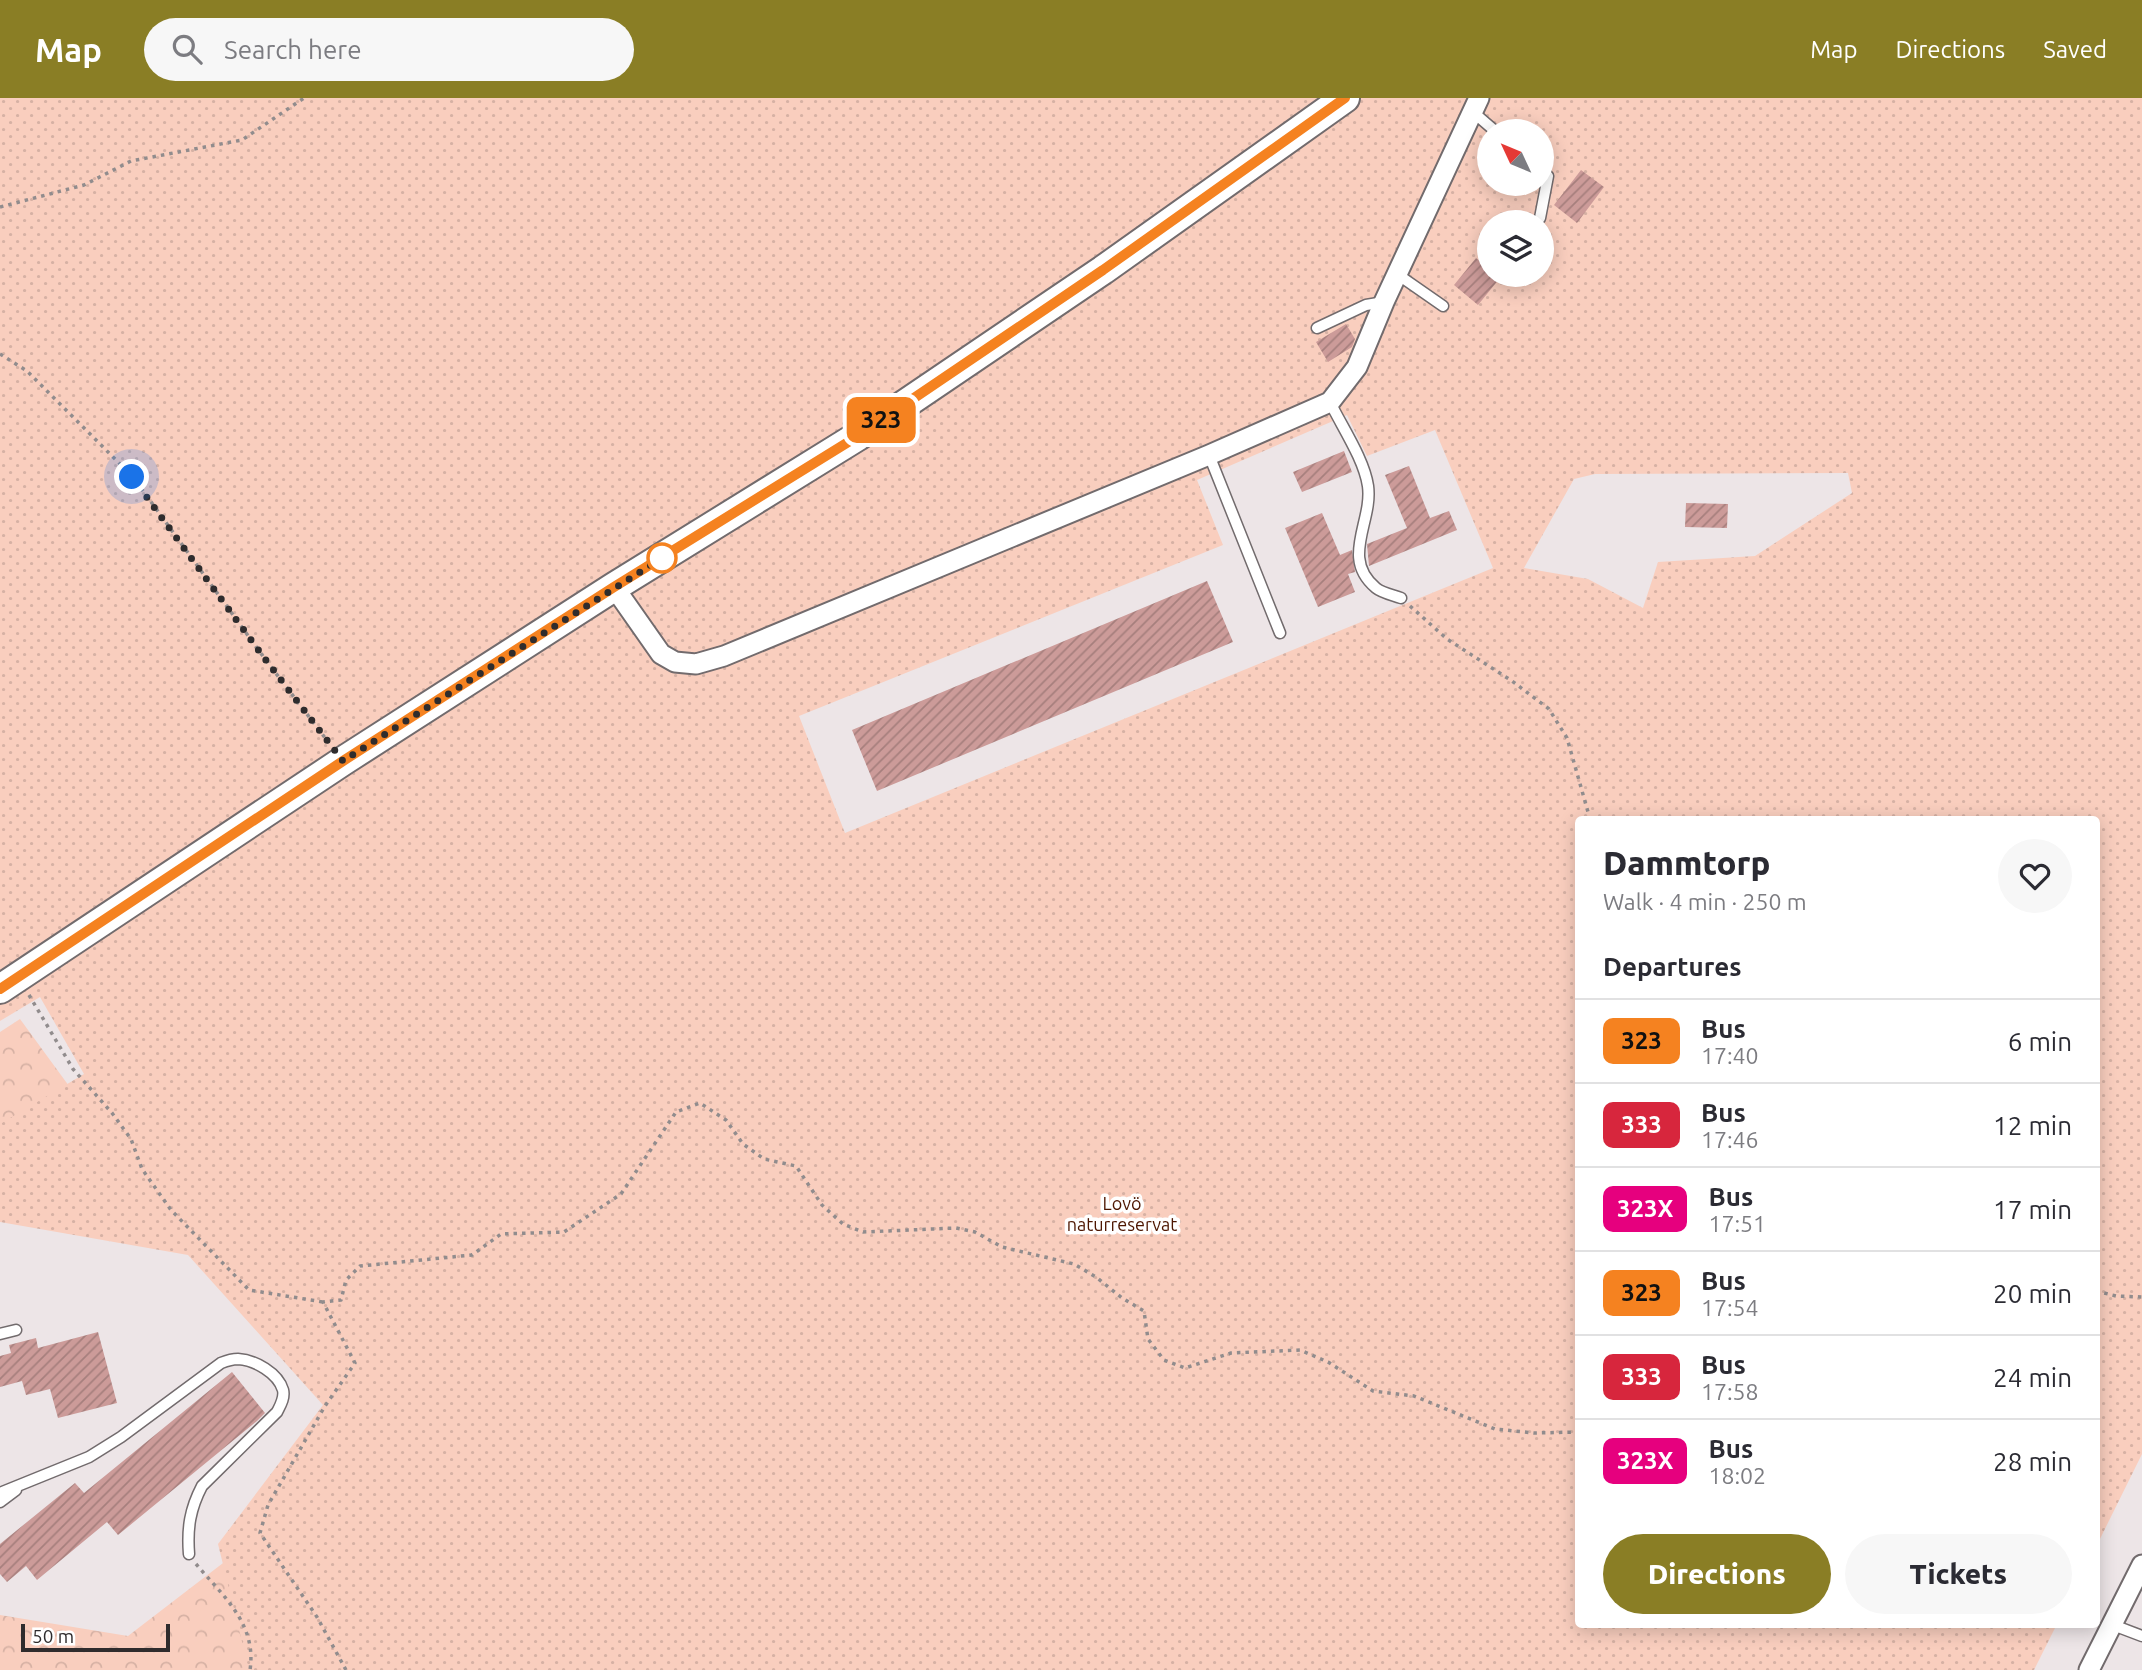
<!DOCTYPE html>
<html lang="en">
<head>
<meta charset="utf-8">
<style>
	:root { --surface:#fff; --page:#f7f7f7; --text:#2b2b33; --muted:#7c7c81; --line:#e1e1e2; --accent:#8a7e25 }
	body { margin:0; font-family:Ubuntu,sans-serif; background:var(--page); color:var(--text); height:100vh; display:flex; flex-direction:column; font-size:26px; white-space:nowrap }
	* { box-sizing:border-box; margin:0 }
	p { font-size:23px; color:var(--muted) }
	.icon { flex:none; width:38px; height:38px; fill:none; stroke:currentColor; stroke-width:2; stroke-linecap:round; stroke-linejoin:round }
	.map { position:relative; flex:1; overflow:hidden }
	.sheet { position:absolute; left:1575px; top:718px; width:525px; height:812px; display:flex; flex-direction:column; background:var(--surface); border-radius:7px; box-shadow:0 4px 18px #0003 }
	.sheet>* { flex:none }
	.badge { padding:0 14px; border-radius:10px; font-size:24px; line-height:46px }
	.needle { width:46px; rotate:314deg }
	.fabs { position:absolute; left:1477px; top:21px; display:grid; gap:14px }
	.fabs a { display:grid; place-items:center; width:77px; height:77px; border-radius:50%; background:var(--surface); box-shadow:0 4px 18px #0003; font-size:35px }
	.scale { position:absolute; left:21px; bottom:18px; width:149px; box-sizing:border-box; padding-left:7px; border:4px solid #2f2c2d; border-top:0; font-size:19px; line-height:24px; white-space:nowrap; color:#2f2c2d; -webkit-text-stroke:5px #fff; paint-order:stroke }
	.you { position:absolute; width:35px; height:35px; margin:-18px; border:5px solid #fff; border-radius:50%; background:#1a73e8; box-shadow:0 0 0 10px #1a73e833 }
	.map>.badge { position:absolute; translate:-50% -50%; box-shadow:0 0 0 4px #fff }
	h2 { padding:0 28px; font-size:26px; line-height:63px }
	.round { display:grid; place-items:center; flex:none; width:74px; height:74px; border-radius:37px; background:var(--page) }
	.overview { display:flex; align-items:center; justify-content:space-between; height:119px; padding:0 28px }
	h1 { font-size:33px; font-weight:800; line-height:52px }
	.action { display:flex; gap:14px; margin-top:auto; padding:14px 28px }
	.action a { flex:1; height:80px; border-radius:42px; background:var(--accent); color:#fff; font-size:28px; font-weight:800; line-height:80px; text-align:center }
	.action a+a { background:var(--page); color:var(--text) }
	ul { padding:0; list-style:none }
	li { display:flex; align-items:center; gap:21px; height:84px; padding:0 28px; border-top:2px solid var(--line) }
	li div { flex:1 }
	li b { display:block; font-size:26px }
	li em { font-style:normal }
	li .badge { min-width:77px; font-weight:700; text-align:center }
	header { display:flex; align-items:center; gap:42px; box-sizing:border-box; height:98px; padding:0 35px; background:var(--accent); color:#fff }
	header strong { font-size:33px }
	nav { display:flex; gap:38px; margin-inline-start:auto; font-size:24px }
	.search { width:490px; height:63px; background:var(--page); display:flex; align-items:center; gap:18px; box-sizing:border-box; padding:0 24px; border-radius:38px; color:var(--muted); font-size:26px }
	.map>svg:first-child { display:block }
	.forest { fill:url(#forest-crowns) }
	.park { fill:url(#park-dots); fill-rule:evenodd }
	.building { fill:url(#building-hatch) }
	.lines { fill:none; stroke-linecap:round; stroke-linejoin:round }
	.lane-casing { stroke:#726b6d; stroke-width:13 }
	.street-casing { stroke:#726b6d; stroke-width:23 }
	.secondary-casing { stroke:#726b6d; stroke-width:32 }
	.path { stroke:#918c8d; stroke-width:3.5; stroke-dasharray:3.5 5; stroke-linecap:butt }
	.lane { stroke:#fff; stroke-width:10 }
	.street { stroke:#fff; stroke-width:19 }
	.secondary { stroke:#fff; stroke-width:28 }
	.line-casing { stroke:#fff; stroke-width:16 }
	.line { stroke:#f58220; stroke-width:10 }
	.walk { stroke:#2f2c2d; stroke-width:7; stroke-dasharray:0 12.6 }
	.stop-dot { fill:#fff; stroke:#f58220; stroke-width:3.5 }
	.labels { text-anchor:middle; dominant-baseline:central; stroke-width:7; stroke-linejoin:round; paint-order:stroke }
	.park-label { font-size:18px; fill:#4d1600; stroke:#fff }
</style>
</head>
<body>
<header>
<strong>Map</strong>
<div class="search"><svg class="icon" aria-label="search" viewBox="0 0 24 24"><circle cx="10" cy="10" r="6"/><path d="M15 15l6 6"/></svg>Search here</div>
<nav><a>Map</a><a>Directions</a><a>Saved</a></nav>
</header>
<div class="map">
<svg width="2142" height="1572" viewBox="0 0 2142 1572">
	<defs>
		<pattern id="forest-crowns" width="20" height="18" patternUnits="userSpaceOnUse" patternTransform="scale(1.75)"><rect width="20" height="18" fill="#f9cebe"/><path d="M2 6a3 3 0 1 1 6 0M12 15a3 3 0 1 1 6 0" fill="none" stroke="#d6b1a4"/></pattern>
		<pattern id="park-dots" width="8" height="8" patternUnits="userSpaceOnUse" patternTransform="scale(1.75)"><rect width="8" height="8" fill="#f9cebe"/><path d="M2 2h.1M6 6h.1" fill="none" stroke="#d6b1a4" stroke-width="1.8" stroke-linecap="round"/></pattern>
		<pattern id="building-hatch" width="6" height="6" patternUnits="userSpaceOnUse" patternTransform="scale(1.75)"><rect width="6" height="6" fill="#cc9b99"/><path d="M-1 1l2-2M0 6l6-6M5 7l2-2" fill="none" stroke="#a67f7d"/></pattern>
	</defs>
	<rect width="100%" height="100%" fill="#ede5e7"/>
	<path class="forest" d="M20 921 186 1148 0 1113V934Z
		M253 1442 469 1572H0V1517L128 1538Z"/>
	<path class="park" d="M0 0H2142V1356L2097 1447 2096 721H1578V1526H2057L2034 1572H249L218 1446 323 1307 188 1157 0 1124V1026L84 976 40 899 0 923ZM1489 33H1542V86H1489ZM1489 124H1542V177H1489ZM1347 317 1367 358 1435 332 1493 470 845 735 799 618 1223 447 1197 382ZM1848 375 1852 395 1755 458 1658 464 1643 510 1588 481 1524 470 1574 381 1595 376Z"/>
	<path class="building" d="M1581 72 1604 89 1577 125 1554 107Z
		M1476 160 1489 171V177H1497L1500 180 1478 207 1454 187Z
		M1346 226 1355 241 1352 249 1328 264 1316 244Z
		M1344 353 1352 374 1302 394 1293 374Z
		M1409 368 1430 420 1449 413 1457 432 1369 468 1367 446 1407 430 1385 377Z
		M1686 405 1728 406 1727 430 1685 429Z
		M1322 415 1340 457 1352 452 1355 474 1348 476 1355 494 1318 509 1285 430Z
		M1207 483 1233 544 877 693 852 632Z
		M98 1234 117 1305 58 1320 50 1291 26 1297 22 1283 0 1289V1258L11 1255 9 1247 36 1240 38 1250Z
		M232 1274 265 1315 257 1323 118 1437 107 1424 37 1482 26 1468 7 1484 0 1476V1446L75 1385 84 1395Z"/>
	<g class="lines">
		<g class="lane-casing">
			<path id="lane" d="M1473 14 1495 33
				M1540 120 1548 78 1542 73
				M1397 176 1443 208
				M1317 230 1366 207 1384 204
				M1330 304C1342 329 1364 361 1368 388 1373 424 1340 460 1376 490 1382 495 1393 497 1401 500
				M1209 357 1280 535
				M0 1236 16 1232
				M0 1395 89 1359 121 1339 221 1265C226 1263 232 1261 238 1261 255 1262 278 1275 283 1292 285 1300 280 1308 277 1314L202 1388C190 1411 187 1430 189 1456
				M0 1404 16 1392
				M2113 1527 2142 1538"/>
		</g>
		<g class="street-casing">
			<path id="street" d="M614 489 661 556 675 564 696 566 724 558 1209 357 1330 304 1357 269 1384 204 1479 0
				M2089 1572 2142 1467"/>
		</g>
		<g class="secondary-casing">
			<path id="secondary" d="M0 891 343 663 614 489 858 338 1103 172 1345 0"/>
		</g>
		<path class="path" d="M0 109 84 87 131 63 242 42 304 0
			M0 256 27 273 133 379 265 561 329 645
			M1410 508 1447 541 1512 583 1549 611 1567 640 1590 721
			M29 897 73 971 112 1015 131 1041 142 1071 171 1112 249 1192 323 1204
			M2096 1193 2116 1198 2142 1199
			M196 1466C223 1498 257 1526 250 1572
			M346 1572 317 1519 260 1435 268 1407 325 1308 355 1265 323 1204 341 1202 346 1182 360 1168 472 1157 501 1136 564 1134 621 1096 676 1014 700 1005 726 1022 743 1046 764 1061 796 1068 822 1107 843 1126 863 1134 956 1130 975 1134 1002 1149 1074 1166 1096 1179 1122 1200 1144 1213 1148 1241 1164 1262 1185 1270 1231 1255 1300 1252 1328 1264 1373 1293 1414 1298 1495 1331 1534 1335 1578 1334"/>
		<use href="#lane" class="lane"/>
		<use href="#street" class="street"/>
		<use href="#secondary" class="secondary"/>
	</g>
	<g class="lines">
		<g class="line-casing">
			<path id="line" d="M0 891 343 663 614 489 858 338 1103 172 1345 0"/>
		</g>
		<use href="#line" class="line"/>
		<path class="walk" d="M132 379 265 561 343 663 662 460"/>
	</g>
	<circle class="stop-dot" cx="662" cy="460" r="14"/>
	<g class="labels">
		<g class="park-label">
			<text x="1122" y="1105">Lovö<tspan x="1122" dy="21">naturreservat</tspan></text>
		</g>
	</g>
</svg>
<div class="fabs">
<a><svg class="needle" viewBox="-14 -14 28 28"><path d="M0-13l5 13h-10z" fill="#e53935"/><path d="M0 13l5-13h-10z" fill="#7c7c81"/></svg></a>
<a><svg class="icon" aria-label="layers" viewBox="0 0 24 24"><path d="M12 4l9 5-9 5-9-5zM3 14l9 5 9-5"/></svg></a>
</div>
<div class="scale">50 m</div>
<div class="you" style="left:132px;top:379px"></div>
<b class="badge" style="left:881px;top:322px;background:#f58220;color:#111">323</b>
<section class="sheet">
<div class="overview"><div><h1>Dammtorp</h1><p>Walk · 4 min · 250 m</p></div><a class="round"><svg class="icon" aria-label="heart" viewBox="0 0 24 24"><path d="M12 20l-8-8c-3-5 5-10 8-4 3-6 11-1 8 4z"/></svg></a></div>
<h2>Departures</h2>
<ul>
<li><span class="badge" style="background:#f58220;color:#111">323</span><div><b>Bus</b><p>17:40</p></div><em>6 min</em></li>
<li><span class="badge" style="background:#d7263d;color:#fff">333</span><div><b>Bus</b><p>17:46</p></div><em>12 min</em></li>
<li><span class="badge" style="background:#e6007e;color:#fff">323X</span><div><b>Bus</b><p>17:51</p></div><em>17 min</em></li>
<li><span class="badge" style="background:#f58220;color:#111">323</span><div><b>Bus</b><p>17:54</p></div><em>20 min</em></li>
<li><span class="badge" style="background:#d7263d;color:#fff">333</span><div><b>Bus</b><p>17:58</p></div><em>24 min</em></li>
<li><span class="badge" style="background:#e6007e;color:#fff">323X</span><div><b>Bus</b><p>18:02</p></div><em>28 min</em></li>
</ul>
<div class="action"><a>Directions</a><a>Tickets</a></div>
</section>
</div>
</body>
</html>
